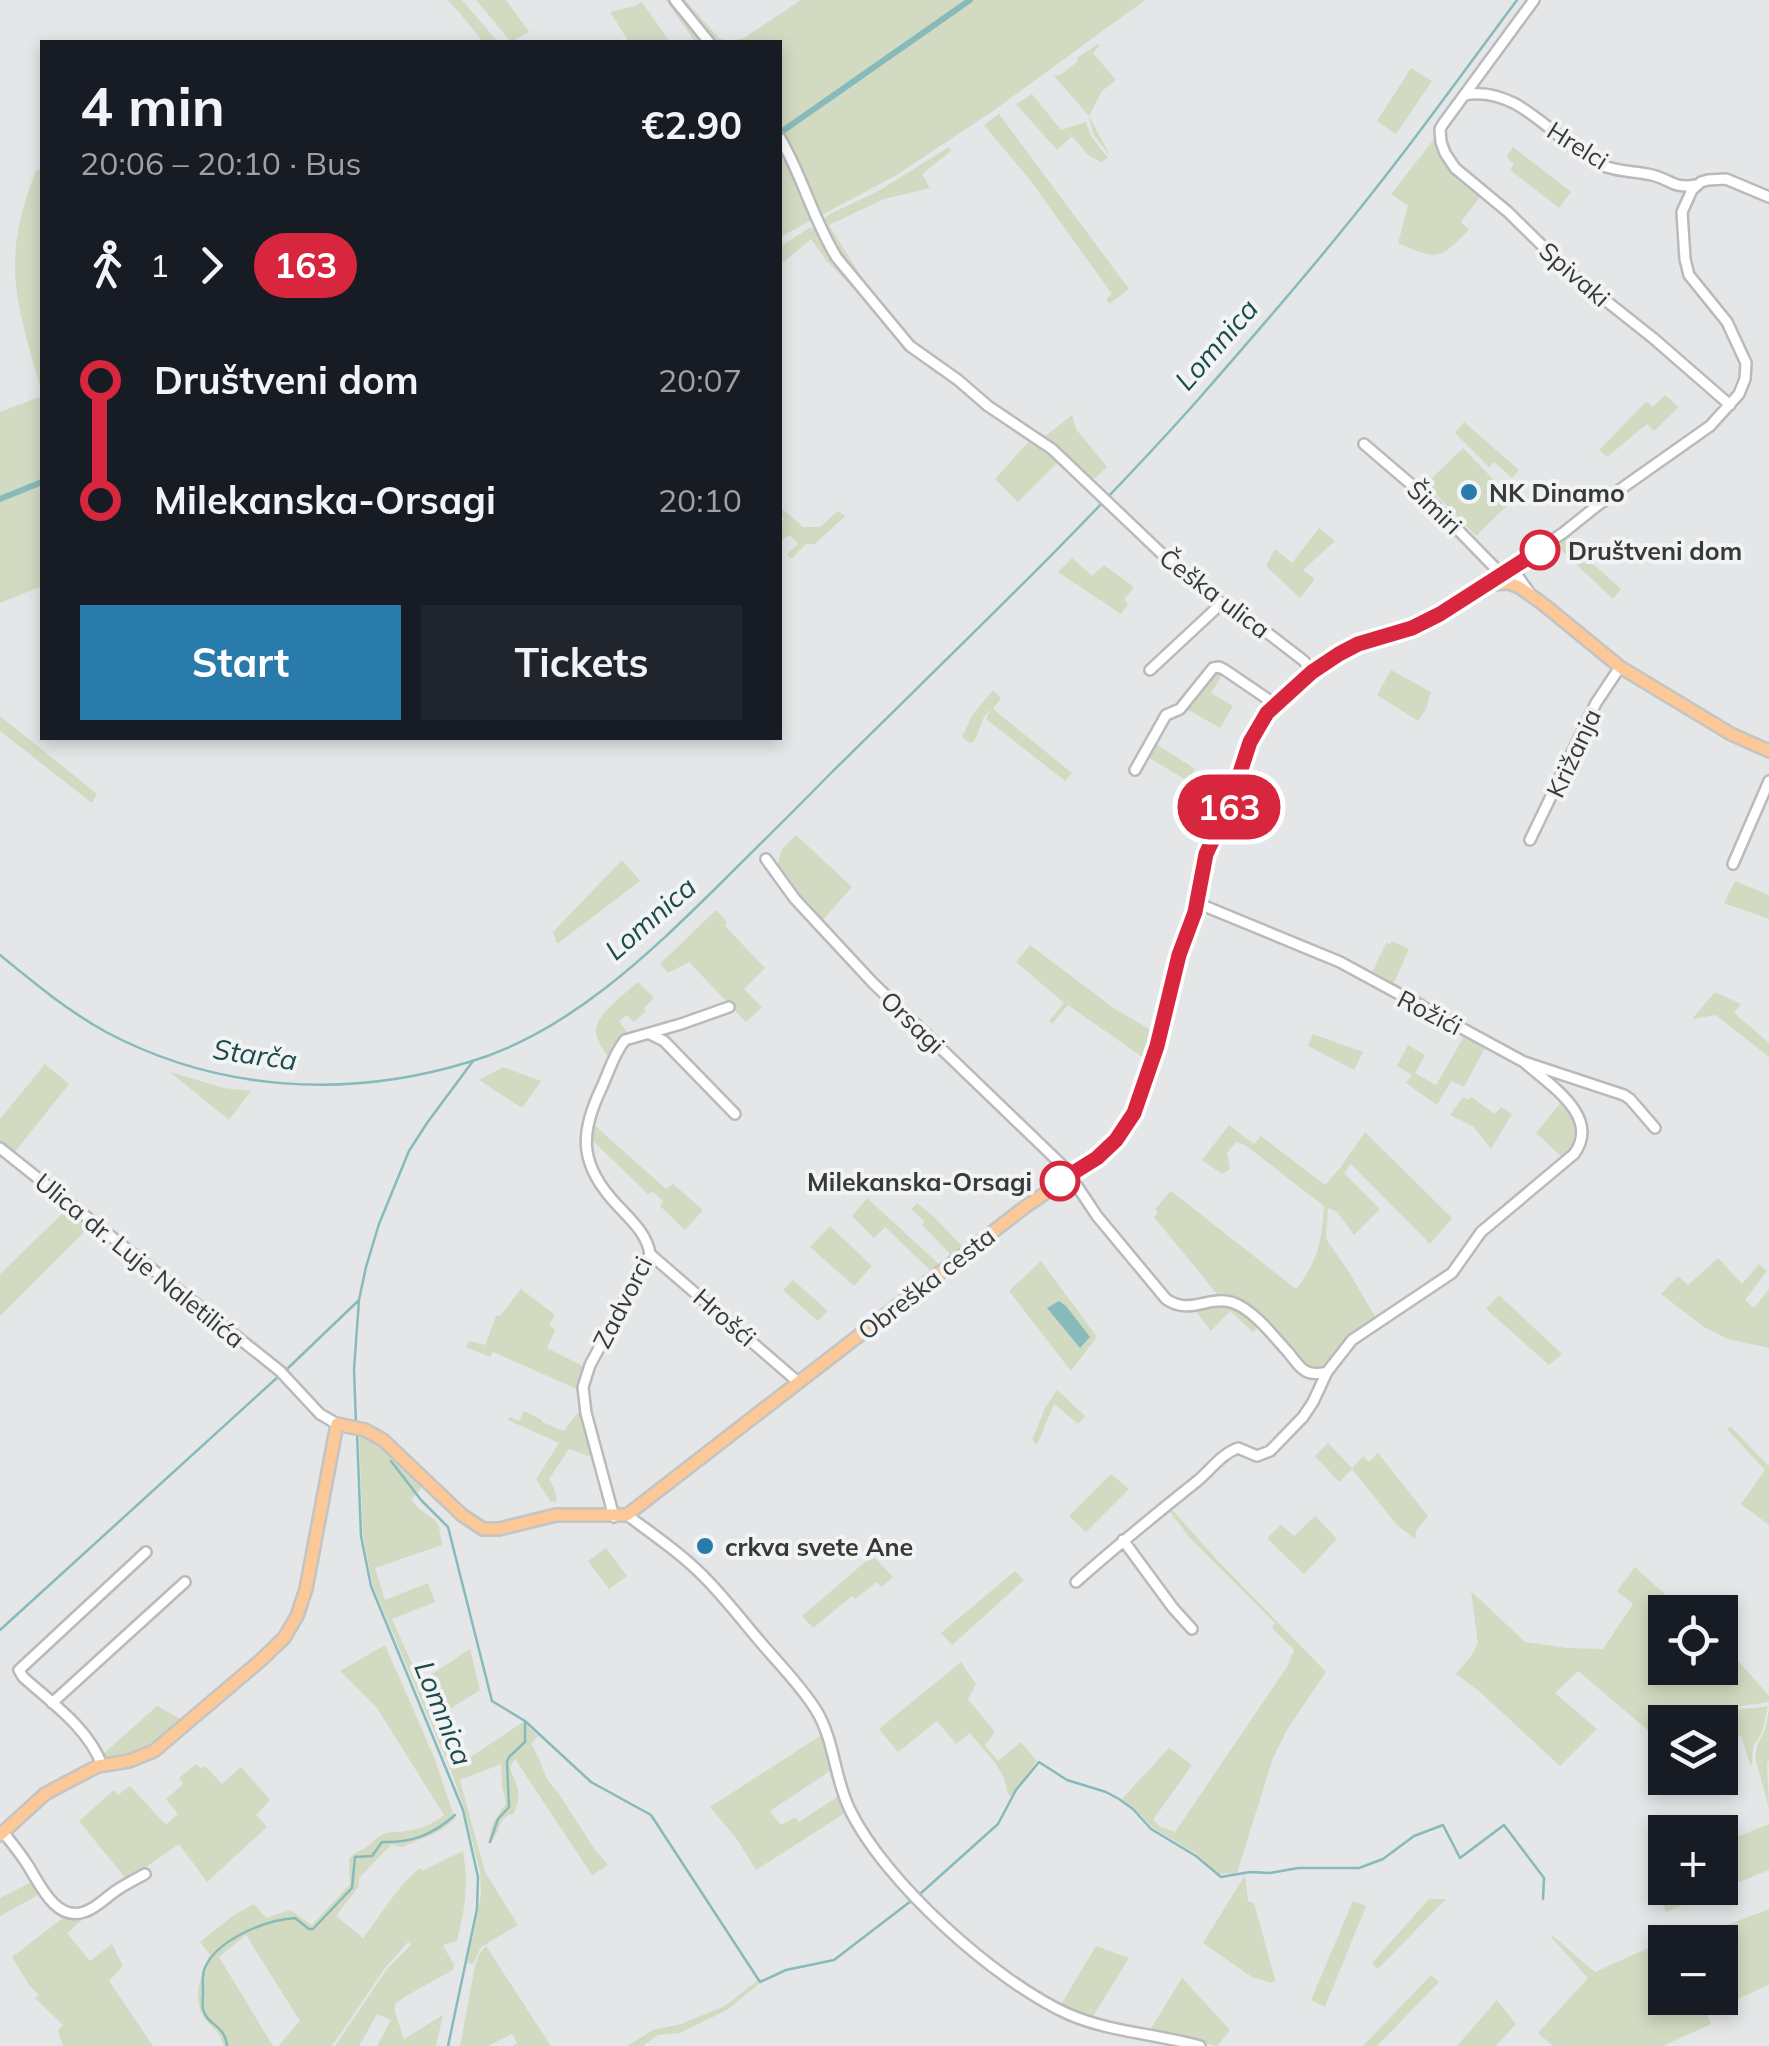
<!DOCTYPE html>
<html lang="en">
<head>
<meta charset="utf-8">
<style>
	:root { --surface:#171b24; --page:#20242c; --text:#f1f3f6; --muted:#9ea1a6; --accent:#287bab }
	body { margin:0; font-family:Mulish,sans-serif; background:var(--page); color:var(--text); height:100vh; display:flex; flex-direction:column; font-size:38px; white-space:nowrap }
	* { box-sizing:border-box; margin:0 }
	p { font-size:32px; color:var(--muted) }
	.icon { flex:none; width:55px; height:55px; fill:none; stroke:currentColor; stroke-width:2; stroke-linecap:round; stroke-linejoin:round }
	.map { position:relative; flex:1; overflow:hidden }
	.sheet { position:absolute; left:40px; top:40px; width:742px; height:700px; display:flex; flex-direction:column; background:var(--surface); border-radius:0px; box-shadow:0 5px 15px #0003 }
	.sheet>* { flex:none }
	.badge { padding:0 20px; border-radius:32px; font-size:35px; line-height:65px }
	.buttons { position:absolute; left:1648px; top:1595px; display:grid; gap:20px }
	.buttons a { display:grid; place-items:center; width:90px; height:90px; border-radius:0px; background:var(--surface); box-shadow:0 5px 15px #0003; font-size:50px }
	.map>.badge { position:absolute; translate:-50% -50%; box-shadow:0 0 0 5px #fff }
	.legs { display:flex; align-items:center; gap:15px; height:110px; padding:0 40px; font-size:32px }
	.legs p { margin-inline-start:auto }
	.head { display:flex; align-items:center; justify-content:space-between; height:170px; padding:0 40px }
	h1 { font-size:55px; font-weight:700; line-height:75px }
	.primary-button { display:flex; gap:20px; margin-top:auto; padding:20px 40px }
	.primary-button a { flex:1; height:115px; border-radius:0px; background:var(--accent); color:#fff; font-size:40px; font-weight:700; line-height:115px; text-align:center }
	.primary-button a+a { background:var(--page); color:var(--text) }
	ul { padding:0 40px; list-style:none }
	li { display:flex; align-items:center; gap:35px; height:120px; font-size:38px }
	li i { display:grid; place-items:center; width:15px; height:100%; margin:0 12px; background:currentColor }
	li i::after { content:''; width:25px; height:25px; margin:-12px; border:8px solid; border-radius:50%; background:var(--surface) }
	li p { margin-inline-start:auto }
	li:first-child i { background:linear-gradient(#0000 50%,currentColor 0) }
	li:last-child i { background:linear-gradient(currentColor 50%,#0000 0) }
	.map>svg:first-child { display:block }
	.green { fill:#d3dac2 }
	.water { fill:#87baba }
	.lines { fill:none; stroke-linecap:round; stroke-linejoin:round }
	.stream { stroke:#87baba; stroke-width:2.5 }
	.canal { stroke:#87baba; stroke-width:6 }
	.minor-casing { stroke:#b9babb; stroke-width:14 }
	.major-casing { stroke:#c3c4c4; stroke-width:16 }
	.minor { stroke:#fff; stroke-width:9 }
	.major { stroke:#fcc897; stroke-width:11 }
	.line-1-casing { stroke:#fff; stroke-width:22 }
	.line-1 { stroke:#d7263d; stroke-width:15 }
	.poi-dot { fill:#287bab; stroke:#f2f3f4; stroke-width:4 }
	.stop-1-dot { fill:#fff; stroke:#d7263d; stroke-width:5 }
	.labels { text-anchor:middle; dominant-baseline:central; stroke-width:8; stroke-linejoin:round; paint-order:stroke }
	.street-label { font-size:25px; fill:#383939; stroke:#f2f3f4 }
	.poi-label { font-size:25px; font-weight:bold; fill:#383939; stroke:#f2f3f4; text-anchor:start }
	.stop-label { font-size:25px; font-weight:bold; fill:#383939; stroke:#f2f3f4; text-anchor:start }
	.water-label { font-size:28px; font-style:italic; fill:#1c4b4b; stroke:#f2f3f4 }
</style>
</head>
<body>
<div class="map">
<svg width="1769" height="2046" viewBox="0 0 1769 2046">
	<rect width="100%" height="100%" fill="#e5e6e7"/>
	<path class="green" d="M447 0H462L498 42H483L459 12Z
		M476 0H506L529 32 511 42Z
		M666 0H685L719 38 728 42 744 38 801 0H1145L993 111 895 176 780 237V42H695Z
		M642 2 670 42H629L610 12 635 6Z
		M1098 44 1099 46 1093 53 1116 80 1102 91 1089 116 1110 156 1093 134 1089 116 1054 76 1062 74 1078 61 1077 58Z
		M1411 68 1432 81 1396 134 1377 121Z
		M1032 94 1061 130 1086 122 1091 136 1108 158 1101 162 1088 155 1072 136 1057 150 1016 104Z
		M999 114 1129 289 1109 304 1106 299 1112 294 1030 180 984 125Z
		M1435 138C1446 167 1460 175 1483 193L1461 222 1469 230C1438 261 1437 260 1398 243L1408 206 1391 194Z
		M949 147 951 151 922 174 930 188 884 199 829 225 880 306 840 257 820 222 830 214 880 190Z
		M1513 147 1571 192 1559 208 1510 170 1514 164 1506 157Z
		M42 168V389H41C16 301 0 261 36 171Z
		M809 228 816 229 835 260 875 311 826 260 811 239 780 265V247Z
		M1665 395 1679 407 1654 431 1647 424 1607 457 1599 450 1643 405 1647 402 1653 407Z
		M42 396V586L0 603V412Z
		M1072 415 1076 429 1107 467 1091 482 1043 438Z
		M1464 422 1519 470 1512 478 1494 462 1489 467 1455 433Z
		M1031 439 1059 461 1018 502 995 479Z
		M1463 448 1513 500 1476 536 1426 484Z
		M780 507 803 527H820L838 511 845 516 815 544H806L791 559 787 554 798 544 790 535 780 541V523L784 520 780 514Z
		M1319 528 1335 541 1303 570 1315 579 1300 598 1266 566 1275 549 1292 563Z
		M1567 537 1589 560 1621 589 1613 599 1557 546Z
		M1072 558 1092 576 1104 565 1134 587 1124 600 1128 604 1121 614 1058 572Z
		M1214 670 1224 672 1211 693 1233 706 1220 728 1185 708Z
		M1391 670 1431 692 1426 709 1418 721 1377 695Z
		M993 690 1001 698 993 709 1072 773 1065 781 986 719 991 708 984 717 974 742 970 743 962 737 973 714Z
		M0 716 97 794 92 803 0 731Z
		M1153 742 1195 769 1188 781 1146 756Z
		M796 835 852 887 820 923 781 874 777 866 782 849Z
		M622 860 640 881 557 944 553 932Z
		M1735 881 1769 895V919L1724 903Z
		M716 910 727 922 725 926 765 968 744 989 762 1007 746 1022 689 962 668 973 660 964Z
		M1391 941 1409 949 1394 983 1426 999 1422 1006 1354 968 1357 964 1372 972 1386 943 1391 944Z
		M1030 945 1115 1009 1156 1033 1148 1061 1068 1005 1052 1024 1049 1021 1064 1003 1016 962Z
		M638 982 654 998 644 1008 646 1011 634 1022 627 1015 619 1021 629 1035 611 1055 607 1056C603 1049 597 1040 596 1033 593 1016 626 993 638 982Z
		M1715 992 1741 1004 1734 1013 1769 1043V1057L1716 1015 1692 1019Z
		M1466 1033 1487 1044 1464 1087 1451 1081 1437 1105 1406 1083 1412 1075 1397 1066 1408 1045 1425 1055 1415 1073 1436 1085Z
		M1313 1034 1363 1052 1354 1070 1308 1046Z
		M45 1064 69 1084 14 1153 0 1143V1119Z
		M503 1067 541 1081 522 1108 479 1080Z
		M170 1072 224 1088 251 1091 229 1120Z
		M1463 1097 1468 1100 1471 1097 1495 1114 1501 1107 1512 1114 1491 1149 1473 1126 1450 1115Z
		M1563 1100 1573 1112 1582 1133 1565 1160 1536 1133Z
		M591 1122 666 1189 673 1184 703 1210 685 1230 660 1206 663 1201 652 1191 648 1194 589 1137Z
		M1229 1125 1254 1144 1261 1136 1325 1185 1340 1168 1365 1132 1452 1218 1430 1244 1351 1164 1344 1173 1380 1209 1354 1235 1337 1212 1328 1208 1326 1239 1349 1272 1377 1320 1353 1334 1327 1369 1313 1370 1304 1365 1231 1298 1217 1294 1154 1217 1158 1213 1155 1209 1171 1191 1296 1289C1318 1261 1322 1241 1324 1206L1245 1145 1236 1142 1227 1153 1230 1169 1222 1174 1202 1160Z
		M867 1198 941 1266 933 1273 885 1227 874 1238 852 1216Z
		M917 1203 932 1215 963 1247 952 1256 922 1225 925 1222 911 1209Z
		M67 1209 89 1227 0 1316V1274Z
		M830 1226 872 1266 854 1286 810 1247Z
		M1718 1258 1742 1284 1759 1264 1767 1271 1745 1300 1754 1308 1769 1289V1348L1728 1339 1704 1327 1661 1294 1678 1276 1688 1285Z
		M1041 1261 1097 1337 1071 1371 1009 1291Z
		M793 1280 828 1311 818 1321 783 1290Z
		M521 1289 555 1315 549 1325 555 1330 547 1348 581 1365 583 1370 577 1389 493 1352 490 1357 466 1347 469 1341 485 1345 496 1316H500Z
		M1499 1295 1562 1354 1549 1365 1486 1309Z
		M1209 1304 1233 1305 1258 1327 1253 1332 1230 1311 1211 1331 1194 1309Z
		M1057 1390 1085 1416 1078 1424 1054 1404 1037 1445 1032 1440 1045 1408Z
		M580 1410 591 1457 569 1449 549 1479 554 1488 557 1501 551 1502 536 1479 559 1443 508 1420 509 1417 519 1421 524 1411 542 1420V1422L564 1431Z
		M1730 1426 1769 1466V1525L1741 1504 1765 1470 1727 1429Z
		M359 1434 374 1438 377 1446 382 1450 386 1448 425 1484 413 1497 412 1500 417 1507 435 1520 439 1527 442 1545 375 1568 385 1600 428 1583 435 1602 392 1619 420 1682 470 1649 480 1690 437 1717 452 1750 448 1753 454 1768 523 1722 538 1736 531 1744C542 1759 543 1779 557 1791L595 1850 608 1865 592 1875 515 1759 510 1767C516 1788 523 1789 514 1814 496 1815 502 1836 488 1843L493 1823 506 1803 502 1787 501 1764 460 1780 485 1872 518 1925 481 1947 473 1964 467 1963 481 1895 480 1872 463 1805 451 1771 373 1586 363 1536Z
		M1328 1443 1352 1468 1363 1456 1369 1462 1378 1453 1428 1516 1416 1531 1415 1539 1397 1525 1352 1469 1339 1482 1315 1456Z
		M1111 1474 1129 1489 1086 1532 1069 1516Z
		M1169 1506 1217 1560 1326 1672 1288 1728 1273 1758 1237 1873 1219 1874 1197 1854 1153 1828 1134 1808 1122 1799 1169 1748 1192 1765 1153 1820 1161 1827 1175 1832 1287 1667 1294 1650 1272 1628 1275 1623 1190 1538 1167 1508Z
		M1315 1516 1337 1539 1304 1574 1267 1538 1281 1525 1294 1536Z
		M606 1548 627 1576 609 1589 588 1561Z
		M875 1558 893 1577 882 1587 877 1582 855 1599 852 1596 813 1628 802 1616 865 1562Z
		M1635 1567 1684 1612H1665V1668H1720V1645L1741 1664 1769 1696V1702L1735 1707 1697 1706 1649 1731 1578 1671 1555 1693 1597 1729 1560 1766 1480 1692 1456 1674 1471 1656 1478 1644 1471 1591 1525 1642 1567 1648 1603 1649 1633 1604 1617 1591Z
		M1015 1571 1024 1580 952 1645 941 1633Z
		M385 1645 434 1757 455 1819C437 1836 423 1837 403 1847L391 1845 359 1878V1886L336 1916 363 1938C382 1914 396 1887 420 1868L422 1871 463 1851C469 1886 465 1908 457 1941L445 1944 443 1946 454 1964 453 1970 406 1996 395 2004V2012L404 2039 443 2015 436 2046H377L391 2020 377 2014 359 2046H335L387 1969 411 1945 408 1942 385 1968 332 2046H278L300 2021 246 1935 219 1957 273 2046H224C217 2027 216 2032 205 2019 192 2001 200 1973 210 1955L200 1942 234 1915 254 1904 266 1918 290 1910 312 1925 350 1884 349 1860C355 1850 360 1852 368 1846 373 1843 376 1837 381 1835 388 1831 397 1833 406 1831 420 1829 433 1824 444 1815L377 1708 340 1671Z
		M961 1662 976 1684 968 1699 995 1732 985 1745 998 1761 1021 1742 1037 1761 1011 1797 1007 1792C1007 1771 983 1750 970 1733L956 1744 937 1721 898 1752 879 1729Z
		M157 1706 184 1721 152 1749 106 1762 102 1755Z
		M1768 1706 1762 1732 1753 1747 1752 1764 1750 1765 1741 1735 1720 1743V1722H1683L1681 1718C1707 1705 1738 1712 1768 1706Z
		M1769 1710V1760L1767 1763 1769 1809 1755 1757 1758 1743 1765 1730Z
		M823 1734 833 1769 770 1811 781 1825 795 1817 799 1822 840 1795 845 1813 756 1870 736 1838 710 1807Z
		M196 1764 201 1769 205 1766 222 1784 241 1767 270 1800 256 1815 267 1827 207 1882 179 1844 127 1880 79 1821 114 1790 118 1795 130 1786 166 1825 178 1814 166 1799 183 1784 179 1778Z
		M1769 1824V1870L1666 1912 1651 1872 1665 1866V1888H1720V1844Z
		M1245 1875 1248 1901 1254 1903 1275 1979 1272 1983 1252 1977 1203 1943Z
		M33 1881 40 1894 0 1916V1898Z
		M1429 1899H1446L1378 1969 1372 1963Z
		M1353 1901 1366 1906 1325 2007 1311 2000Z
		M1769 1909V1985L1710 2011 1704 1998H1720V1942H1682Z
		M67 1915 82 1920 67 1933 90 1961 112 1944 123 1966 109 1981 153 2046H63L58 2031 63 2025 35 1998 39 1995 30 1986 12 1957Z
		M1553 1936 1595 1972 1673 1937 1676 1942H1665V1998H1700L1711 2024 1663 2046H1553L1538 2033 1588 1978 1551 1937Z
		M486 1946 551 2046H513L517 2043 512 2034 488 2046H460L475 1966 479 1954Z
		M1096 1946 1129 1958 1092 2018 1060 2006Z
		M1431 1975 1439 1982 1377 2046H1363Z
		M1182 1978 1230 2030 1217 2046 1150 2030Z
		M757 1981 759 1984 727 2010 680 2033 658 2035 643 2046H627L653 2030 681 2024 725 2006Z
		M1497 2000 1516 2024 1496 2046H1457Z"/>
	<path class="water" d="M1059 1301 1066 1306 1090 1337 1080 1348 1047 1308Z"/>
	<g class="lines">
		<path class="stream" d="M0 955C34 983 68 1011 106 1032 219 1092 348 1099 469 1062 568 1033 649 954 721 883 757 847 793 812 828 776 952 653 1080 532 1196 402 1245 346 1293 291 1340 233 1402 158 1459 78 1517 0
			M286 1370 359 1300
			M356 1424 354 1370 359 1300 366 1267 379 1224 409 1151 427 1123 473 1061
			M357 1432 361 1536 371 1586 463 1810 478 1877 477 1909 448 2046
			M391 1461 421 1500 448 1527 492 1701 525 1721V1742L509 1757 507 1762 509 1807 498 1819 490 1842
			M0 1630 280 1375
			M525 1721 591 1782 651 1815 760 1982 786 1970 834 1960 911 1901
			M920 1894 998 1824 1016 1790 1039 1762 1067 1780 1106 1792 1119 1799 1133 1809 1151 1829 1196 1856 1221 1877 1250 1872 1270 1873 1298 1868H1359L1383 1859 1414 1836 1443 1825 1460 1858 1504 1825 1544 1878 1543 1899
			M227 2046C225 2024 207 2026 203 2009 202 2007 203 1996 203 1993 203 1986 202 1978 204 1970 215 1940 265 1920 295 1918L309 1929H313L352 1888 355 1857 372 1856 382 1842C412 1843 432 1835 455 1815"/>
		<path class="canal" d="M784 130 970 0
			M0 499 42 482"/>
		<g class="minor-casing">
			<path id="minor" d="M675 0 709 42
				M1534 0 1443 124 1440 129 1441 142 1445 153 1455 168 1508 212 1566 269 1653 338 1730 405
				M1464 95C1519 84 1555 142 1599 164 1615 172 1635 171 1652 175 1672 180 1673 189 1696 185
				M780 138C803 177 813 220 837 258L910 346 958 380 988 406 1052 449 1160 552 1211 596 1269 634 1304 661 1312 672
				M1364 444 1427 498 1502 575
				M1512 568 1529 592
				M1487 584 1563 533 1598 505 1710 426 1739 394 1745 379 1746 363 1727 322 1689 275 1685 259 1682 212 1692 190 1701 182 1708 180 1726 179 1769 197
				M1150 670 1222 603
				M1135 770 1166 715 1180 709 1213 668 1219 667 1225 670 1275 704
				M1530 840 1596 703 1620 667
				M766 859 795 899 873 983 1065 1168 1097 1216 1166 1299C1193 1318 1213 1289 1242 1307 1260 1318 1274 1337 1288 1352 1293 1358 1298 1366 1304 1370 1311 1375 1319 1374 1327 1372
				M1733 864 1769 781
				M1197 903 1340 962 1524 1062 1624 1095 1630 1099 1655 1128
				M650 1034 664 1041 735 1114
				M0 1148 280 1371 320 1414 337 1424
				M650 1254 798 1382
				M627 1515C655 1536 685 1556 709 1582 728 1602 745 1624 763 1645 781 1666 801 1686 816 1710 835 1741 834 1778 850 1810 885 1882 995 1981 1068 2014 1109 2032 1157 2034 1200 2046
				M614 1517 586 1413 583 1387 590 1365 650 1254C647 1231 624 1214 610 1197 579 1160 581 1131 601 1089 609 1072 613 1055 625 1040L681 1024 729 1007
				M1123 1540 1173 1608 1192 1629
				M1076 1582C1115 1547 1155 1515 1196 1482 1210 1471 1221 1454 1238 1448L1257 1456 1270 1451 1303 1417 1313 1402 1327 1372 1352 1340 1452 1273 1481 1232 1574 1154C1602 1116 1548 1084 1524 1062
				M52 1703 185 1582
				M102 1765C88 1728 52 1703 23 1677L19 1670 146 1552
				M3 1832C11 1842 20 1853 27 1864 39 1882 55 1922 84 1912 97 1908 106 1897 117 1890 126 1884 136 1879 145 1874"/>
		</g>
		<g class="major-casing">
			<path id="major" d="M0 1835 45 1794 75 1778 98 1766 129 1761 154 1751 261 1660 284 1638 297 1616 306 1589 337 1424 365 1430 383 1440 462 1515 483 1529H499L556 1515H627L1025 1207 1097 1158 1122 1134 1133 1113 1157 1045 1179 955 1195 912 1203 863 1231 803 1250 742 1271 708 1327 661 1358 644 1412 628 1454 606 1489 584 1509 583 1519 587 1543 604 1620 667 1731 734 1769 751"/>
		</g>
		<use href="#minor" class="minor"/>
		<use href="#major" class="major"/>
	</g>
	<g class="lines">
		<g class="line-1-casing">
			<path id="line-1" d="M1060 1181 1097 1158 1116 1140 1134 1113 1157 1046 1179 955 1195 912 1206 854 1230 803 1250 742 1267 713 1312 672 1339 654 1358 644 1412 628 1440 614 1540 550"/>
		</g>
		<use href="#line-1" class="line-1"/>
	</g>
	<g class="poi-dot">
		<circle cx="1469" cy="492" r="10"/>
		<circle cx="705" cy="1546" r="10"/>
	</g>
	<g class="stop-1-dot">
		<circle cx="1540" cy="550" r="18"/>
		<circle cx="1060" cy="1181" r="18"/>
	</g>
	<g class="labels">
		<g class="street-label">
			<text transform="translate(1578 145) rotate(32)">Hrelci</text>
			<text transform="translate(1575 274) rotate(41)">Spivaki</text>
			<text transform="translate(1435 507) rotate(44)">Šimiri</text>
			<text transform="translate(1215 593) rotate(37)">Češka ulica</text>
			<text transform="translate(1573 753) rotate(-65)">Križanja</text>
			<text transform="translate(1430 1012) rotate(27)">Rožići</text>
			<text transform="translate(913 1022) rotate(44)">Orsagi</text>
			<text transform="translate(140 1260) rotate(39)">Ulica dr. Luje Naletilića</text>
			<text transform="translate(926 1283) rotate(-38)">Obreška cesta</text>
			<text transform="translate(622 1302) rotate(-63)">Zadvorci</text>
			<text transform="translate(725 1317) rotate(41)">Hrošći</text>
		</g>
		<g class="poi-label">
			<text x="1489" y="492">NK Dinamo</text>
			<text x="725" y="1546">crkva svete Ane</text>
		</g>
		<g class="stop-label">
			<text x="1568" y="550">Društveni dom</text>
			<text x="1032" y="1181" text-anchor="end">Milekanska-Orsagi</text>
		</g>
		<g class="water-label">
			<text transform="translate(1216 344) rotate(-49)">Lomnica</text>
			<text transform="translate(650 918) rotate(-41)">Lomnica</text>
			<text transform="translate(255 1054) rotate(8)">Starča</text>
			<text transform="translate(444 1713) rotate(68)">Lomnica</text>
		</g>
	</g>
</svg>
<div class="buttons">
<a><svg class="icon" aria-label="locate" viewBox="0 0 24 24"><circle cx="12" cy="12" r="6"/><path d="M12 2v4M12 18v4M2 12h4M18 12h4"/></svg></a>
<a><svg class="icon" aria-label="layers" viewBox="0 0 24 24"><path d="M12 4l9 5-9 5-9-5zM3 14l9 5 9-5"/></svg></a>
<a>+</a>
<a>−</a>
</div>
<b class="badge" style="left:1229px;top:807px;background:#d7263d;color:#fff">163</b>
<section class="sheet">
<div class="head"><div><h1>4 min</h1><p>20:06 – 20:10 · Bus</p></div><b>€2.90</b></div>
<div class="legs"><svg class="icon" aria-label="walk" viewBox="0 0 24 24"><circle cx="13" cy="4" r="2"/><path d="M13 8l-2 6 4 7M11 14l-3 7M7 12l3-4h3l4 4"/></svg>1<svg class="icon" aria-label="forward" viewBox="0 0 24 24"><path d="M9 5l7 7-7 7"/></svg><b class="badge" style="background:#d7263d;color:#fff">163</b></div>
<ul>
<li><i style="color:#d7263d"></i><b>Društveni dom</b><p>20:07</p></li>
<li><i style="color:#d7263d"></i><b>Milekanska-Orsagi</b><p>20:10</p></li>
</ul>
<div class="primary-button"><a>Start</a><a>Tickets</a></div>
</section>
</div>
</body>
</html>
